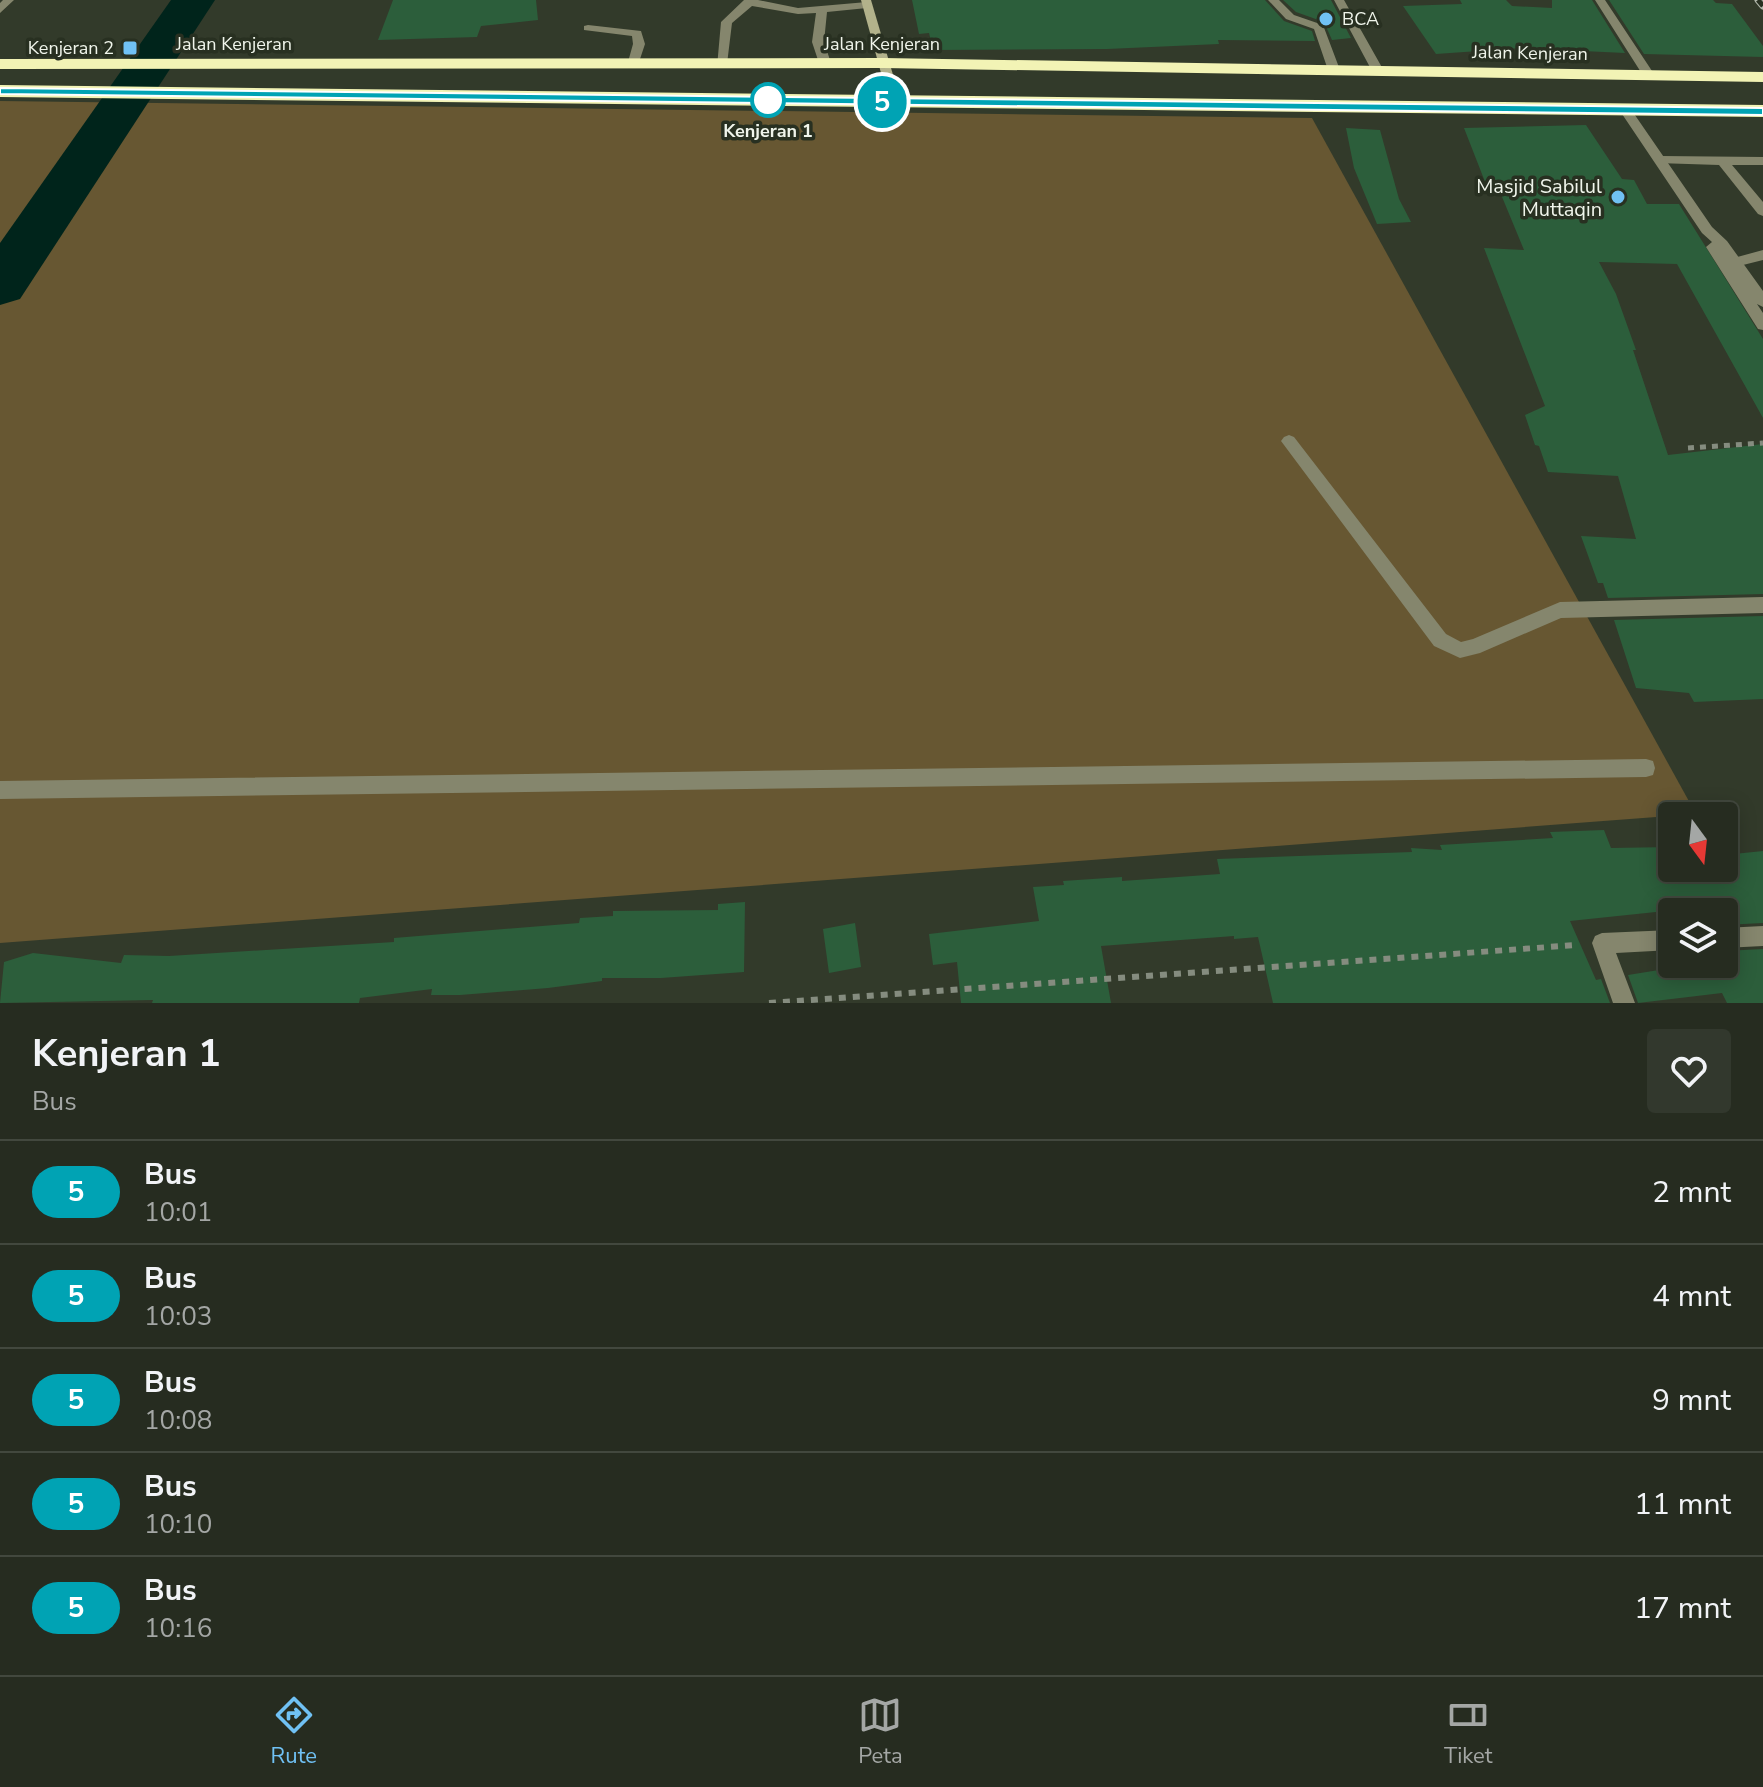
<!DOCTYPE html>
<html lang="id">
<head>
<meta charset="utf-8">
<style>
	:root { --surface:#262c20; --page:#32382d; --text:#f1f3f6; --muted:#a4a7a5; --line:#42483e; --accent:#70c1f4 }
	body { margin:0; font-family:"Nunito Sans",sans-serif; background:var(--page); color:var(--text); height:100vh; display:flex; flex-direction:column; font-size:30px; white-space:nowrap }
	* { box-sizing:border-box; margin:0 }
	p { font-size:26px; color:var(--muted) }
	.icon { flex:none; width:44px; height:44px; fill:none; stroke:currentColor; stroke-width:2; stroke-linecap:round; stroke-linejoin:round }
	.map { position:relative; height:1003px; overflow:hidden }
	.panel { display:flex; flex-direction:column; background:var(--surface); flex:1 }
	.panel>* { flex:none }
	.badge { padding:0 16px; border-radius:26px; font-size:28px; line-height:52px }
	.needle { width:52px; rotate:165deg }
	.controls { position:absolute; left:1658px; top:802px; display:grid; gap:16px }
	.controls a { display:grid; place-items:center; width:80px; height:80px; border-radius:8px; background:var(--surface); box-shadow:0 4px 20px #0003,0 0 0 2px var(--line); font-size:40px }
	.map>.badge { position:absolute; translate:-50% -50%; box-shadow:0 0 0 4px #fff }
	.round { display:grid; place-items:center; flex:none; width:84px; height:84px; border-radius:8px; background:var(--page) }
	.headline { display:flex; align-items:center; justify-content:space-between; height:136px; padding:0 32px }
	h1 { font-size:38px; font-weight:700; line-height:60px }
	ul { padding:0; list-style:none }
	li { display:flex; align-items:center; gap:24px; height:104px; padding:0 32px; border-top:2px solid var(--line) }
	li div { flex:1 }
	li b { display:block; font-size:30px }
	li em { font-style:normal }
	li .badge { min-width:88px; font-weight:700; text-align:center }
	.menu { display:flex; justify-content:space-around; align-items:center; height:112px; border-top:2px solid var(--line); background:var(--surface); font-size:22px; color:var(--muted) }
	.menu a { display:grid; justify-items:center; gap:4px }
	.menu .selected { color:var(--accent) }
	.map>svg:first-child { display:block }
	.green { fill:#675732 }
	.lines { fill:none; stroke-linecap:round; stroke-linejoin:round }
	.river { fill:#00241b; fill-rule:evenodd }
	.building { fill:#2c5e3b }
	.path-far1 { stroke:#858c7f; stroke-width:5; stroke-dasharray:6 6; stroke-linecap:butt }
	.path { stroke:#858c7f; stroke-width:6; stroke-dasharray:7 7; stroke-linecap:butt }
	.lane { fill:#85866d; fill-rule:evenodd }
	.street { fill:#85866d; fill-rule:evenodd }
	.secondary { fill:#b2b28b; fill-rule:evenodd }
	.highway { fill:#f2f3b5; fill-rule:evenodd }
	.rail-casing { stroke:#b2b8ac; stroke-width:7 }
	.rail { stroke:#283021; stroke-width:5; stroke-dasharray:14; stroke-linecap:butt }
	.line { fill:#00a3b4; stroke:#fff; stroke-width:2 }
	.poi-dot { fill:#70c1f4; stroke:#283021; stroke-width:3 }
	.stop-dot { fill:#fff; stroke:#00a3b4; stroke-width:4 }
	.labels { text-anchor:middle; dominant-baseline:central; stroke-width:7; stroke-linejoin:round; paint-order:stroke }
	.far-poi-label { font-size:18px; fill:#f0f5eb; stroke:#283021; text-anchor:start }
	.far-street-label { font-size:18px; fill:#f0f5eb; stroke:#283021 }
	.far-stop-label { font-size:18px; font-weight:bold; fill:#f0f5eb; stroke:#283021 }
	.poi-label { font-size:20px; fill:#f0f5eb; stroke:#283021; text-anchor:end }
</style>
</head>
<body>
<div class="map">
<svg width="1763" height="1003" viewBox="0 0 1763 1003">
	<rect width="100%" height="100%" fill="#323a2a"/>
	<path class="green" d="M0 101 1312 118 1696 814 0 943Z"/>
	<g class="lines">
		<path class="river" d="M171 0H215L20 299 0 305V243Z"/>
	</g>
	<path class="building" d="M393 0H536L538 20 481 26 477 37 378 40Z
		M912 0H1265L1284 21 1312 31 1315 41 1218 40 1219 44 1107 49 933 50 929 33 919 34Z
		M1283 0H1331L1351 38 1332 40 1324 22 1296 12Z
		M1460 0H1506L1512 6 1552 8V0H1592L1625 53 1521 48 1436 54 1403 6 1462 4Z
		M1609 0H1713L1716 3 1732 4 1763 46V57L1644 54Z
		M1586 125 1622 179 1634 180 1647 204H1679L1763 339V418L1677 264 1599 262 1616 294 1636 350H1633L1668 455 1763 444V594L1608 598 1603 583H1598L1581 536 1636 539 1618 476 1548 472 1539 446 1535 445 1525 415 1545 406 1484 248 1524 250 1500 192H1489L1464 128Z
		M1346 128 1380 130 1399 199 1411 222 1377 224 1354 168Z
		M1763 616V699L1694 702 1689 693 1636 688 1614 620Z
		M1604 830 1611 848 1672 847V868H1724V855L1763 851V923L1724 925V912H1695L1694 908 1570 921 1596 980 1601 979 1610 1003H1273L1258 937 1234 939V936L1101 946 1111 1003H961L957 962 933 965 929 934 1039 921 1033 887 1064 885 1063 881 1122 877V881L1220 874 1217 859 1412 852 1411 848 1442 850 1440 845 1553 838 1550 832Z
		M745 902 744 972 661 978H602V981L548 988 460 995H431L432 989 360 998 359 1003H152L153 1000 0 1003 4 962 33 953 121 963 124 955 169 956 394 942V938L579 923 580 918 613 916V911L718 910V904Z
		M855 923 861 967 829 973 823 929Z
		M1763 949V1003H1727L1722 993 1638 1003 1628 975 1696 964H1724V951Z"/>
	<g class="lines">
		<path class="path-far1" d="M1688 448 1763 443"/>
		<path class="path" d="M769 1003 1577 945"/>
		<path class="lane" d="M744 0H758L798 8 867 2 872 5 867 8 827 12 824 42 831 63 825 67 819 63 812 42 816 13 798 14 752 6 732 23 727 64 721 68 717 67 721 22Z
			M1268 0H1279L1294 15 1323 25 1340 70 1338 73 1334 74 1328 70 1314 29 1286 19Z
			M1595 0H1605L1654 74 1652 77H1644Z
			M588 25 641 31 645 44 638 65 634 66 628 62 633 44 632 36 584 30V26Z
			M1661 156 1763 157V165H1732L1763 202V216L1758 214 1719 165 1657 163 1655 160Z
			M1763 250V260L1735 267 1728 262 1730 259Z
			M1289 435 1294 437 1446 634 1461 642 1473 639 1560 602 1763 597V613L1561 618 1480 653 1460 658 1434 646 1284 445 1281 441 1284 437Z"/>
		<path class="street" d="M3 0H14L0 13V3Z
			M1334 0H1344L1384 71 1382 74 1378 75 1372 71Z
			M1624 104 1628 105 1712 227 1727 241 1763 291V307L1757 304 1763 313V330L1758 329 1706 247 1712 242 1702 233 1618 108Z
			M1646 759 1653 761 1655 768 1653 775 1646 777 0 799V781Z
			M1763 926V946L1724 948V928Z
			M1672 930V950L1616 953 1635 1003H1613L1592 943 1595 936 1602 933Z"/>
		<path class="secondary" d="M861 0H871L901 102 899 105H891L889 102Z"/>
		<path class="highway" d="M883 58 1763 72V82L883 68 0 69V59Z
			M0 85 1763 105V117L0 97Z"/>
		<g class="rail-casing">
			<path id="rail" d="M1758 0 1763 6"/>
		</g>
		<use href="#rail" class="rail"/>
	</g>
	<path class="line" d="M0 88 1763 108V115L0 94Z"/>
	<g class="poi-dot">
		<circle cx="1326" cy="19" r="8"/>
		<rect x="122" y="40" width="16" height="16" rx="4"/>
		<circle cx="1618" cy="197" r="8"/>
	</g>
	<circle class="stop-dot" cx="768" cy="100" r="16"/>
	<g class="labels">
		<g class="far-poi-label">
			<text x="1342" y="19">BCA</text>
			<text x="114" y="48" text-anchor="end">Kenjeran 2</text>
		</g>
		<g class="far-street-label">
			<text x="234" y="44">Jalan Kenjeran</text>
			<text x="882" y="44">Jalan Kenjeran</text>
			<text transform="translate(1530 53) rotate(1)">Jalan Kenjeran</text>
		</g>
		<g class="far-stop-label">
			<text x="768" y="131">Kenjeran 1</text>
		</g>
		<g class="poi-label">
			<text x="1602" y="186">Masjid Sabilul<tspan x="1602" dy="23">Muttaqin</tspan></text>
		</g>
	</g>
</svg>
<div class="controls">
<a><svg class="needle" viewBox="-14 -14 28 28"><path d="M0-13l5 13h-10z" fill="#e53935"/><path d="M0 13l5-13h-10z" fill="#a4a7a5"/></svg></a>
<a><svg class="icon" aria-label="layers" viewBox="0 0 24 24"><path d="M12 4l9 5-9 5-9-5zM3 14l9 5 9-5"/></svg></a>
</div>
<b class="badge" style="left:882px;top:102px;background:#00a3b4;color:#fff">5</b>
</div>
<section class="panel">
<div class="headline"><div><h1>Kenjeran 1</h1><p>Bus</p></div><a class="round"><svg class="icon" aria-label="heart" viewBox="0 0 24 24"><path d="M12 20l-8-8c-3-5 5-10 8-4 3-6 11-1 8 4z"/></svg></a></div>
<ul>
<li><span class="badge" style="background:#00a3b4;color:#fff">5</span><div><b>Bus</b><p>10:01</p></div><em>2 mnt</em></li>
<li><span class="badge" style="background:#00a3b4;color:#fff">5</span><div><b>Bus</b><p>10:03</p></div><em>4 mnt</em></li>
<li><span class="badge" style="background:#00a3b4;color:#fff">5</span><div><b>Bus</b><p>10:08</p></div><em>9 mnt</em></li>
<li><span class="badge" style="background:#00a3b4;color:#fff">5</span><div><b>Bus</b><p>10:10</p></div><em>11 mnt</em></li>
<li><span class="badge" style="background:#00a3b4;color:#fff">5</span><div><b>Bus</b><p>10:16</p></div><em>17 mnt</em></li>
</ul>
</section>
<nav class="menu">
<a class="selected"><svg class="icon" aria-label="directions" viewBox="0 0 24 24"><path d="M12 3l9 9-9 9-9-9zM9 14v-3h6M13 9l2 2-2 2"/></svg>Rute</a>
<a><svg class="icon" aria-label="map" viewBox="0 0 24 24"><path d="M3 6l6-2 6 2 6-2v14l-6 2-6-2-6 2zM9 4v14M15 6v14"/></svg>Peta</a>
<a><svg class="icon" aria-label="tickets" viewBox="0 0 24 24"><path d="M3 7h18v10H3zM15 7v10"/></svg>Tiket</a>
</nav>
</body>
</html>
